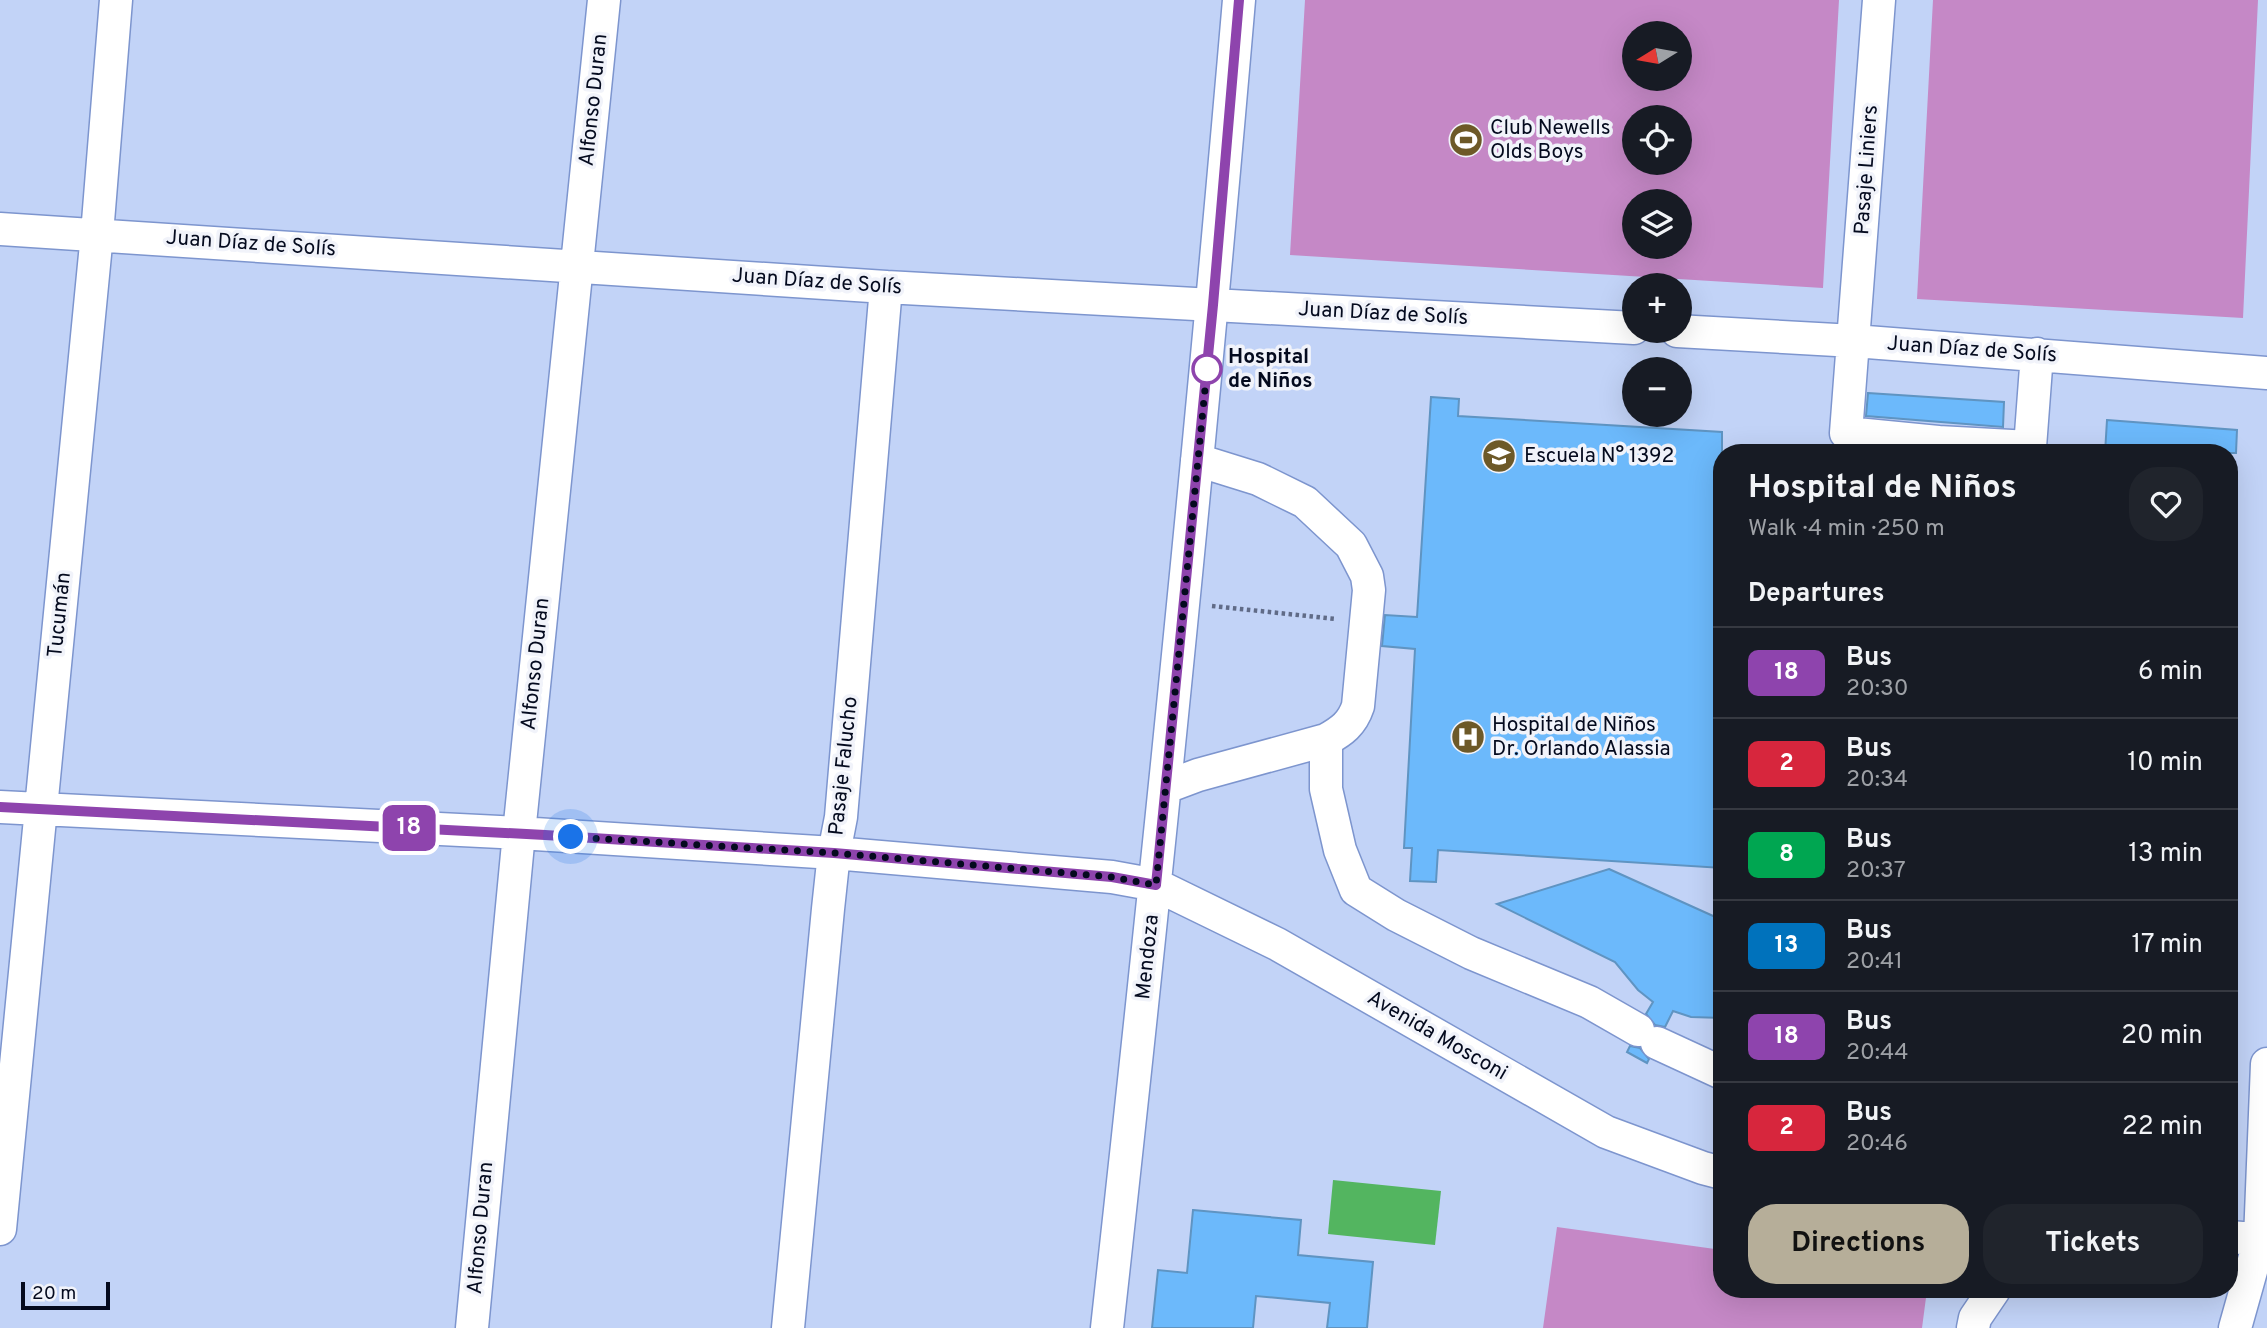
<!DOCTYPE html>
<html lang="en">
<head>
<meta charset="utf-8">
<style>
	:root { --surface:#171b24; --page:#20242c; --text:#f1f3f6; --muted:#9ea1a6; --line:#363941; --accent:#b6ae99 }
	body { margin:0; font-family:Overpass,sans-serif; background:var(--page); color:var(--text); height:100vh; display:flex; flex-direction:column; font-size:26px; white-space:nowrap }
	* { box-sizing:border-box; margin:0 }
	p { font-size:23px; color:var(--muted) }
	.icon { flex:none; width:38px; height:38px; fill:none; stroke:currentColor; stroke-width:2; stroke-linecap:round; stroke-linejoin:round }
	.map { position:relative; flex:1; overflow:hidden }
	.details { position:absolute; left:1713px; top:444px; width:525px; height:854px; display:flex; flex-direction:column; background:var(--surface); border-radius:28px; box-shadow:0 7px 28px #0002 }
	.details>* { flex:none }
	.badge { padding:0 14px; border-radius:10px; font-size:24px; line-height:46px }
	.needle { width:46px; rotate:259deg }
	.tools { position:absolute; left:1622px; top:21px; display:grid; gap:14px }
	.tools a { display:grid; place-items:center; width:70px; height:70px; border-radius:50%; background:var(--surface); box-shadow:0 7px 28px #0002; font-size:35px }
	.scale { position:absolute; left:21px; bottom:18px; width:89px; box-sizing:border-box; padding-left:7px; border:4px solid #040a1e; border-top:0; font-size:19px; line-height:24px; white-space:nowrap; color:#040a1e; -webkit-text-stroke:5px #f1f3fa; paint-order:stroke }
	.you { position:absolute; width:35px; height:35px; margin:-18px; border:5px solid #fff; border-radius:50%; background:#1a73e8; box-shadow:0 0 0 10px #1a73e833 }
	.map>.badge { position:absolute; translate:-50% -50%; box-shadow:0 0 0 4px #fff }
	h2 { padding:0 35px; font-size:26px; line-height:63px }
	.round { display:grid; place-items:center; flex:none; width:74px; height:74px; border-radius:28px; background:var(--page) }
	.head { display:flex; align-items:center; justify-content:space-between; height:119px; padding:0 35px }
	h1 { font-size:33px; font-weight:700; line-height:52px }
	.primary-button { display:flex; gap:14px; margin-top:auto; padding:14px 35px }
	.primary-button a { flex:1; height:80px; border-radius:28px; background:var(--accent); color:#111; font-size:28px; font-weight:700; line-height:80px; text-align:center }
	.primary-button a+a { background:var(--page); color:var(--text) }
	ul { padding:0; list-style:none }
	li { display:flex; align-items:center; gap:21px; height:91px; padding:0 35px; border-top:2px solid var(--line) }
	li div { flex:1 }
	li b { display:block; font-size:26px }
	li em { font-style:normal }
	li .badge { min-width:77px; font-weight:700; text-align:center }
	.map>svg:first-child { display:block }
	.green { fill:#c588c6; fill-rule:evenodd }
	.water { fill:#53b560 }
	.building { fill:#6cb9fb; stroke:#5f94c2; stroke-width:2 }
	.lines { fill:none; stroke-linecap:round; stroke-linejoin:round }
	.minor-casing { stroke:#7d95ce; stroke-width:35 }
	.path { stroke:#606b87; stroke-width:4.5; stroke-dasharray:3.5 3.5; stroke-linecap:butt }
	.minor { stroke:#fff; stroke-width:32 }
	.line-casing { stroke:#fff; stroke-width:16 }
	.line { stroke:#8e44ad; stroke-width:10 }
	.walk { stroke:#040a1e; stroke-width:7; stroke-dasharray:0 12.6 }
	.stop-dot { fill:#fff; stroke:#8e44ad; stroke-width:3.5 }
	.labels { text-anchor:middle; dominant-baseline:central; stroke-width:7; stroke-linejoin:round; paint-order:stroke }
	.street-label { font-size:21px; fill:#040a1e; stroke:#f1f3fa }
	.poi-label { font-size:21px; fill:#040a1e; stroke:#f1f3fa; text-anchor:start }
	.stop-label { font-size:21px; font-weight:bold; fill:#040a1e; stroke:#f1f3fa; text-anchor:start }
</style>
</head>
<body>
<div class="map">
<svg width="2267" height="1328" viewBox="0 0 2267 1328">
	<rect width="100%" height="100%" fill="#c2d3f7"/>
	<path class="green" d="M1305 0H1839L1823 288 1290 255ZM1634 33H1680V79H1634ZM1634 117H1680V163H1634ZM1634 201H1680V247H1634Z
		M1933 0H2258L2243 318 1917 299Z
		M1557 1227 1722 1250V1290H1927L1922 1328H1543Z"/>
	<path class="water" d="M1333 1180 1441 1191 1435 1245 1328 1234Z"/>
	<path class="building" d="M1868 393 2004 402 2003 427 1866 416Z
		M1431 397 1459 399 1458 416 1722 432V868L1438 850 1436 882 1410 881 1412 848H1404L1415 649 1382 646 1385 615 1417 617Z
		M2107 420 2237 430 2236 453H2105Z
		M1609 869 1722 920V1018L1691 1017 1673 1011 1665 1027 1655 1025 1646 1014 1653 1002 1638 990 1615 962 1497 904Z
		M1630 1046 1640 1048 1649 1059 1647 1063 1627 1052Z
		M1193 1210 1301 1220 1298 1255 1373 1262 1367 1328H1327L1330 1303 1256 1296 1253 1328H1152L1158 1270 1187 1273Z"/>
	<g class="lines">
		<g class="minor-casing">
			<path id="minor" d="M1879 0 1846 433 1938 442
				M0 229 886 287 1634 328
				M1677 331 1854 341 2267 373
				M1938 453V442L2030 447 2037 354
				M1326 740V789L1340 850 1356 890 1396 915 1471 953 1589 1002 1638 1030
				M1166 787 1198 775 1326 740C1342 731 1352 724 1358 706L1369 590 1367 576 1351 545 1305 502 1258 479 1197 460
				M0 807 519 833 834 853 1112 877 1156 885 1277 944 1606 1132 1703 1168 1722 1173
				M1657 1043 1722 1073
				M0 1229 97 234 116 0
				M2230 1237 2267 1240
				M472 1328 519 833 604 0
				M788 1328 828 909 834 853 841 817 886 287
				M1107 1328C1156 886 1201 443 1239 0
				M1973 1328 1975 1318 1994 1290
				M2235 1328 2260 1239 2267 1064"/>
		</g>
		<path class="path" d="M1212 606 1336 619"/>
		<use href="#minor" class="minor"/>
	</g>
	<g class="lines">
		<g class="line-casing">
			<path id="line" d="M0 807 545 835 834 853 1112 877 1156 885 1213 305 1239 0"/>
		</g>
		<use href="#line" class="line"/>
		<path class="walk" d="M571 837 834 853 1112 877 1156 885 1207 369"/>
	</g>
	<defs>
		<g id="stadium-disc" transform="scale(1.75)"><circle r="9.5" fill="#6d5928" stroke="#f1f3fa"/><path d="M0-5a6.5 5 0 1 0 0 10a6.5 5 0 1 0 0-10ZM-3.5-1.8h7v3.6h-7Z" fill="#fff"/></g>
		<g id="school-disc" transform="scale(1.75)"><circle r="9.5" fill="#6d5928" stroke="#f1f3fa"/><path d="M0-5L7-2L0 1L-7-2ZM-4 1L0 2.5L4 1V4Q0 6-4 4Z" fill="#fff"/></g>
		<g id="hospital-disc" transform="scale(1.75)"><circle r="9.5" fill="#6d5928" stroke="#f1f3fa"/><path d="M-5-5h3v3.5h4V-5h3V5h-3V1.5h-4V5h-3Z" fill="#fff"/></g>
	</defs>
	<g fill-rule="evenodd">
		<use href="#stadium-disc" x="1466" y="140"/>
		<use href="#school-disc" x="1499" y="456"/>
		<use href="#hospital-disc" x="1468" y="737"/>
	</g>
	<circle class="stop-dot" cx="1207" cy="369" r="14"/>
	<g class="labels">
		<g class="street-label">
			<text transform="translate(594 100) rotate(-84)">Alfonso Duran</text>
			<text transform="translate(1867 170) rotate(-86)">Pasaje Liniers</text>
			<text transform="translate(251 244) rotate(4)">Juan Díaz de Solís</text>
			<text transform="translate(817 282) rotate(4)">Juan Díaz de Solís</text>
			<text transform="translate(1383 314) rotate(3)">Juan Díaz de Solís</text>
			<text transform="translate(1972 350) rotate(4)">Juan Díaz de Solís</text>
			<text transform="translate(60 615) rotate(-84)">Tucumán</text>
			<text transform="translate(536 664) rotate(-84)">Alfonso Duran</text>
			<text transform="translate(844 766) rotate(-84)">Pasaje Falucho</text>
			<text transform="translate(1148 957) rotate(-84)">Mendoza</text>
			<text transform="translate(1437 1036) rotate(30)">Avenida Mosconi</text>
			<text transform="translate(481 1228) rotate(-85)">Alfonso Duran</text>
		</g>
		<g class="poi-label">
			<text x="1490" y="128">Club Newells<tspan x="1490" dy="24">Olds Boys</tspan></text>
			<text x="1524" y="456">Escuela N° 1392</text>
			<text x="1492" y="725">Hospital de Niños<tspan x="1492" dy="24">Dr. Orlando Alassia</tspan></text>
		</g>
		<g class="stop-label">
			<text x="1228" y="357">Hospital<tspan x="1228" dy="24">de Niños</tspan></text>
		</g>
	</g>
</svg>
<div class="tools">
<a><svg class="needle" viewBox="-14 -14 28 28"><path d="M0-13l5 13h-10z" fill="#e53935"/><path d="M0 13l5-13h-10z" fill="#9ea1a6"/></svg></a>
<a><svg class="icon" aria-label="locate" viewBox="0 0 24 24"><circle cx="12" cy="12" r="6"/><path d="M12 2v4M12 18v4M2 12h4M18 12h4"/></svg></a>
<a><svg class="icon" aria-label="layers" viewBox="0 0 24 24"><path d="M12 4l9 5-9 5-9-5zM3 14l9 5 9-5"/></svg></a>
<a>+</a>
<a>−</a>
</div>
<div class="scale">20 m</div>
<div class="you" style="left:571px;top:837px"></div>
<b class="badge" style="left:409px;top:828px;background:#8e44ad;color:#fff">18</b>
<section class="details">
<div class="head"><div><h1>Hospital de Niños</h1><p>Walk · 4 min · 250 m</p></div><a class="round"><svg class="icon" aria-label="heart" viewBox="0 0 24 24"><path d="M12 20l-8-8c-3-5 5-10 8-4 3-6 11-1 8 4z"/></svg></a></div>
<h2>Departures</h2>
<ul>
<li><span class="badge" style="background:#8e44ad;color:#fff">18</span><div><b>Bus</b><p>20:30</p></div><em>6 min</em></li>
<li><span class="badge" style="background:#d7263d;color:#fff">2</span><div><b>Bus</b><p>20:34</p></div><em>10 min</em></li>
<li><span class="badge" style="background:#00a651;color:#fff">8</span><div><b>Bus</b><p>20:37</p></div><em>13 min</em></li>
<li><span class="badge" style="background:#0072bc;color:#fff">13</span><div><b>Bus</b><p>20:41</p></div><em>17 min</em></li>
<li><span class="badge" style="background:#8e44ad;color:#fff">18</span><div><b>Bus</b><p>20:44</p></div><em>20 min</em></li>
<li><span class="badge" style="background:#d7263d;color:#fff">2</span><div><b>Bus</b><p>20:46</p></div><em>22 min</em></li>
</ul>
<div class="primary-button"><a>Directions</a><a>Tickets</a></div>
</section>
</div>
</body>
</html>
